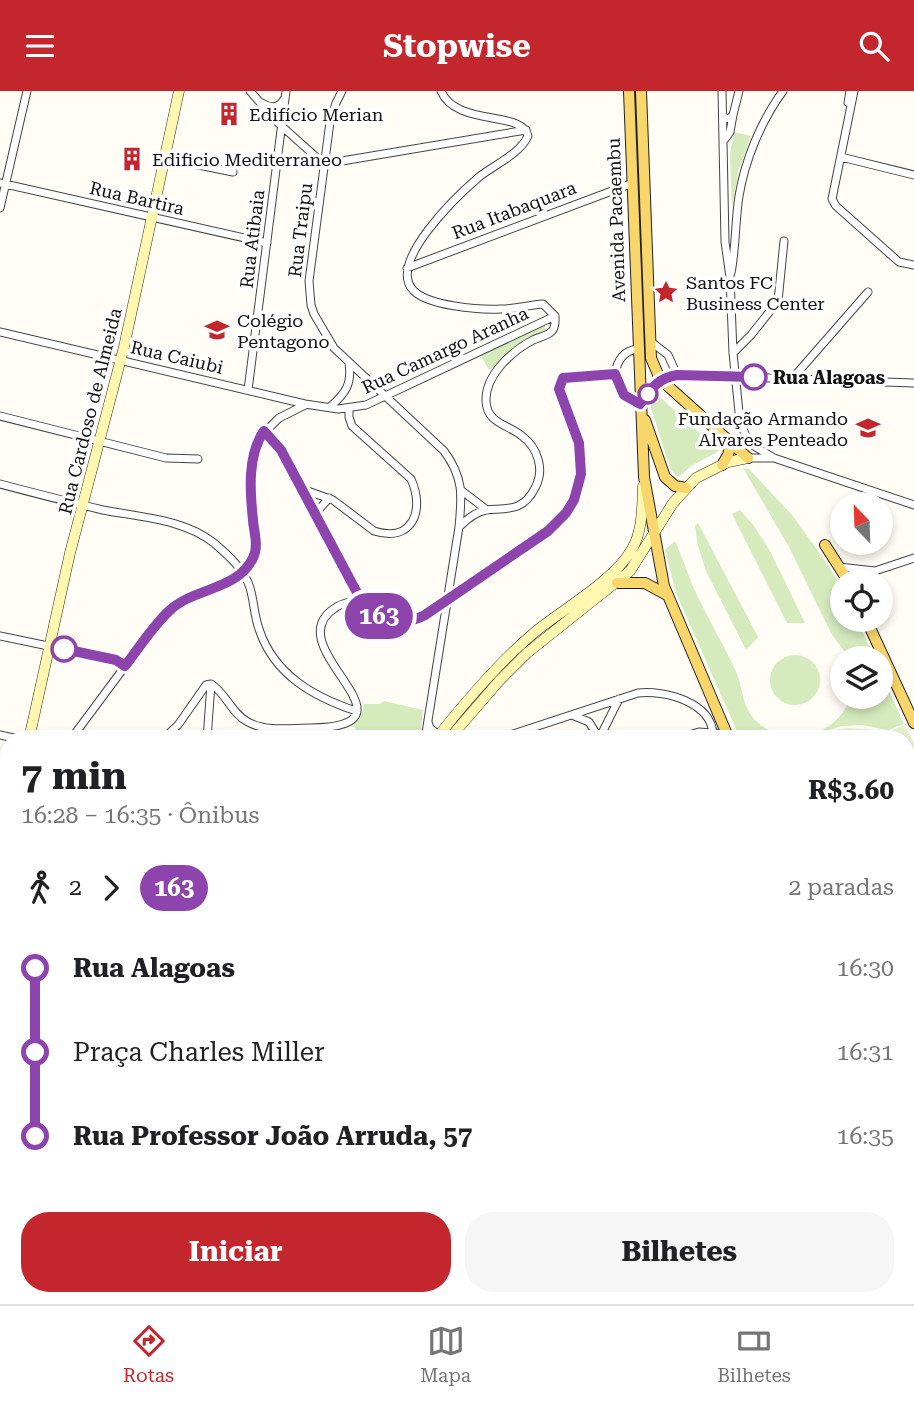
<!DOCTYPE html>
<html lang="pt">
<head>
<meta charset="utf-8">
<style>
	:root { --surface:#fff; --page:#f6f6f6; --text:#202124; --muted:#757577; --line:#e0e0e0; --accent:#c4262e }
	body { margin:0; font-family:"Roboto Serif",serif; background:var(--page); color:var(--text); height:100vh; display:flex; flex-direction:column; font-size:26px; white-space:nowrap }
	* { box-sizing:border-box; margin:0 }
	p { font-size:23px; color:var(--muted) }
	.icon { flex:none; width:38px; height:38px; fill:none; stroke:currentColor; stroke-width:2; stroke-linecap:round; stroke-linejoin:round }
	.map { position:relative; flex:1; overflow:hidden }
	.details { position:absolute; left:0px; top:639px; width:915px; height:576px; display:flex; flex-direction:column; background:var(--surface); border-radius:28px 28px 0 0; box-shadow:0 4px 10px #0003 }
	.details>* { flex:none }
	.badge { padding:0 14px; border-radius:23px; font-size:24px; line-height:46px }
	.needle { width:46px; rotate:337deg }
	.tools { position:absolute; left:830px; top:401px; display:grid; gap:14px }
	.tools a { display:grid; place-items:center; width:63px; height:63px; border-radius:50%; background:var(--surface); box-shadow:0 4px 10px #0003; font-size:35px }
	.map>.badge { position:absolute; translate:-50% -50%; box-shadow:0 0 0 4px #fff }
	.legs { display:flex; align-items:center; gap:10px; height:77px; padding:0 21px; font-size:23px }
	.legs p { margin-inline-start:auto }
	.headline { display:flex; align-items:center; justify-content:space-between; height:119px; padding:0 21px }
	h1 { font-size:38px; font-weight:700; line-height:52px }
	.primary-button { display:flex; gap:14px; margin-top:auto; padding:14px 21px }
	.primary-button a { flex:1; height:80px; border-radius:28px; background:var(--accent); color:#fff; font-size:28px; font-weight:700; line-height:80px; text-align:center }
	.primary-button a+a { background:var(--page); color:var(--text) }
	ul { padding:0 21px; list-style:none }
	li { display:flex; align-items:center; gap:24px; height:84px; font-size:26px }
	li i { display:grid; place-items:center; width:10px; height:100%; margin:0 9px; background:currentColor }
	li i::after { content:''; width:18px; height:18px; margin:-9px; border:5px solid; border-radius:50%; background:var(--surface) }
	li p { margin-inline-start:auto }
	li:first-child i { background:linear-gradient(#0000 50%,currentColor 0) }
	li:last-child i { background:linear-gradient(currentColor 50%,#0000 0) }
	header { display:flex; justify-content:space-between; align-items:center; height:91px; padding:0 21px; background:var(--accent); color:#fff; font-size:32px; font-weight:700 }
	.dock { display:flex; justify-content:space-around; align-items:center; height:98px; border-top:2px solid var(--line); background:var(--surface); font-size:19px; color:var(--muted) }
	.dock a { display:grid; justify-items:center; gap:4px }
	.dock .current { color:var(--accent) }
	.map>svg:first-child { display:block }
	.cemetery { fill:url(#cemetery-stones) }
	.park { fill:#d5ebbd }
	.pitch { fill:#e6f2cf }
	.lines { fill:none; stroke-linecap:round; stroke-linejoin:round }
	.pedestrian-casing { stroke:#444; stroke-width:7 }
	.minor-casing { stroke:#444; stroke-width:9 }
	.secondary-casing { stroke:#333; stroke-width:11 }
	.primary-casing { stroke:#222; stroke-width:12 }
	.pedestrian { stroke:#fff; stroke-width:5 }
	.minor { stroke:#fff; stroke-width:7 }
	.secondary { stroke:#fff6b0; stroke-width:10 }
	.primary { stroke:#f9d66b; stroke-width:10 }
	.line-1-casing { stroke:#fff; stroke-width:16 }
	.line-1 { stroke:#8e44ad; stroke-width:10 }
	.stop-1-dot { fill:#fff; stroke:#8e44ad; stroke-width:3.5 }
	.labels { text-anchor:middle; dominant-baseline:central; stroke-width:7; stroke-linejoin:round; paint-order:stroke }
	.poi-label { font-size:18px; fill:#111; stroke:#fff; text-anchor:start }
	.street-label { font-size:18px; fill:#111; stroke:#fff }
	.stop-label { font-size:18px; font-weight:bold; fill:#111; stroke:#fff; text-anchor:start }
</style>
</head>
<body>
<header><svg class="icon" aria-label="menu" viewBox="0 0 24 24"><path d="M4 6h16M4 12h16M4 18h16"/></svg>Stopwise<svg class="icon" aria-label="search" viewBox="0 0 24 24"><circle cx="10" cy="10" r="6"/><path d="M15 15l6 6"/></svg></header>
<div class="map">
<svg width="914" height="1213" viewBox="0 0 914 1213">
	<defs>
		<pattern id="cemetery-stones" width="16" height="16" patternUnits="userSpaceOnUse" patternTransform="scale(1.75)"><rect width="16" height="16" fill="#d9e3c4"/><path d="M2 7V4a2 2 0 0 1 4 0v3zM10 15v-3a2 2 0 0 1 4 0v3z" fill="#b9c2a7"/></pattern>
	</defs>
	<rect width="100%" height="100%" fill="#fffdf5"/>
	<path class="cemetery" d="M130 1206H445L447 1209 508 1210 522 1213H130Z"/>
	<path class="park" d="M734 41 751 45 739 78 732 116 730 63Z
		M544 233 547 240 506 263 504 269 489 279 481 265Z
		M660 306 719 360 691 375 680 385H676L670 377 651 317V314Z
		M743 377 749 378 792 424 828 474 842 497V528L857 529 875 567H849L831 542 789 456Z
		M740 419 754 435 770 460 805 532H787L732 423Z
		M698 432 758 546 746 559 706 480 698 455 695 435Z
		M675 450C684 470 690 491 700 510 712 535 726 558 737 583 743 599 742 614 754 628 768 643 789 648 809 644 829 639 844 625 851 606H880V580L904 633 888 639 862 634 842 635 825 640 810 647H740L676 502 665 459Z
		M770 589a25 25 0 1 1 50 0a25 25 0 1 1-50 0Z
		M384 610 423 619 420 647H361L353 634 363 620V613H380Z
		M718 1206H856L882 1210 719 1207 703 1213Z"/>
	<path class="pitch" d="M905 634 914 653V946L906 938V648L816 647 825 641 846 637 890 640Z"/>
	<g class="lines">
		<g class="pedestrian-casing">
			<path id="pedestrian" d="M849 0 847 12 851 13"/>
		</g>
		<g class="minor-casing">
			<path id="minor" d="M250 0 277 31 324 73 526 39
				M342 0 336 12 330 31 309 190 311 214 314 223 334 257 444 360C464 387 462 405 459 436L425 648
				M441 0C456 36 523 19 528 45 520 63 494 74 479 86 458 104 387 171 413 199 427 215 480 219 501 218 515 218 529 214 543 213L555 225C555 230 556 236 552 240 548 245 539 246 533 249 512 260 485 284 486 310 487 333 508 333 522 345 538 357 545 379 535 397 523 421 507 417 486 419 475 421 466 429 459 436
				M722 0 725 151 730 186 733 262 740 331 749 352 774 367
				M854 0 832 108 836 115 899 171 914 174
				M262 12C270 17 279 18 284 8
				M733 24 739 0
				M723 26 729 28 733 24 730 41 725 48
				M841 66 914 84
				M164 67 233 81
				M0 92 267 152
				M0 117 27 0
				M407 177 633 92
				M731 182C736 156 735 131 739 105 745 69 761 30 783 0
				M0 241 305 313 338 318 366 314 555 225
				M650 250 668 264 677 284
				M637 258C623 260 617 270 615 283L624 304 640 313
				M733 262 751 244 778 210 784 150
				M660 288 677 284 914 292
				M792 288 868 201
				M248 299 286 0
				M330 316C346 302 352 293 349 272
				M0 325 166 367 198 368
				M264 340 281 360 363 511
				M748 367H774L914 414
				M0 393C34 402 69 411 103 419 140 426 184 428 214 452 228 464 245 479 250 497 254 510 254 524 259 538 274 584 314 606 356 620
				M302 398 333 409 374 440C413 452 425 419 411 388L352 335 349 326V318
				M462 400 487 419
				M315 423 329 407
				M839 476 875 480 914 467
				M0 545 115 569 125 575
				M572 624 589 631 599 647
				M428 631 430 637 443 648
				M0 644 18 648
				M71 648 155 535 169 519 185 508 231 491 248 475 255 461 252 381 258 348 279 327 305 314
				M163 648 178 634 206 594 211 593C226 602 231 622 248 631 266 641 290 637 311 637 430 635 274 556 335 517 340 513 354 509 360 511 365 512 369 517 373 520 386 531 402 533 418 528L548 440 567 422 578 398 581 371 576 340 559 295 563 287 568 285 615 283
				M207 648 211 593
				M498 648 638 602C665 599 711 611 713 643
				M599 648 619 608
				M675 648 699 641 727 643
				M0 697 9 698
				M0 724 9 716
				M0 820 9 823
				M0 880 9 883
				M0 977 9 980
				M0 999 7 1010 9 1026
				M906 1021 914 1026
				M0 1050 9 1031
				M906 1084 914 1079
				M906 1205 914 1206
				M548 1206 578 1213
				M0 1211 1 1213
				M677 1213 691 1206"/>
		</g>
		<g class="secondary-casing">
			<path id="secondary" d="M29 648 70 462 124 256 179 0
				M436 648C466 610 498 572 535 541 563 518 615 489 632 458 643 439 642 416 643 395
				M449 648 499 590 527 562 630 480 673 412 696 387 728 371 748 367
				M77 1206 79 1213
				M121 1213V1206"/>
		</g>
		<g class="primary-casing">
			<path id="primary" d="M629 0 644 386 664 495 729 648
				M641 0 651 267 660 288 748 367
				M640 313 660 288
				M645 329 665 386 675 395 686 397
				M722 374 728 364 731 352
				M825 454 848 490
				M617 492H645L667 504
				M866 528 914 632
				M906 956 914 966"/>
		</g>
		<use href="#pedestrian" class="pedestrian"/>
		<use href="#minor" class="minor"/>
		<use href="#secondary" class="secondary"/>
		<use href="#primary" class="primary"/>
	</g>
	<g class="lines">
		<g class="line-1-casing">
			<path id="line-1" d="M64 558 116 569 125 575C139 557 152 536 169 520 194 496 237 500 253 467 259 455 254 442 253 429 250 401 247 364 264 340L281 359 362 511C381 528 401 537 425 524L548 440 566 422 574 409 581 383 579 352 559 298 563 287 615 283 624 304 640 313C651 298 658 287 677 284L754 286"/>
		</g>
		<use href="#line-1" class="line-1"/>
	</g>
	<defs>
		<g id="building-bare" transform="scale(1.89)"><path d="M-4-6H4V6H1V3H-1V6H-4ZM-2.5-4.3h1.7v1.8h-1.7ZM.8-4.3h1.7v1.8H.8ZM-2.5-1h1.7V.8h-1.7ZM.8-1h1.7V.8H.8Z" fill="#c4262e" stroke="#fff" stroke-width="2.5" paint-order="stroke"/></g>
		<g id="sight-bare" transform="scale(1.89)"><path d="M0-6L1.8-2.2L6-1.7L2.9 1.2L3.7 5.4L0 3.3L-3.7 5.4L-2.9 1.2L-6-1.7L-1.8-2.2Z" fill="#c4262e" stroke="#fff" stroke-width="2.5" paint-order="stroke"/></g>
		<g id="school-bare" transform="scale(1.89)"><path d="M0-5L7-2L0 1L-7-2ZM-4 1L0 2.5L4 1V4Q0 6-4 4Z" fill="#c4262e" stroke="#fff" stroke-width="2.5" paint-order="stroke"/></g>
		<g id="university-bare" transform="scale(1.89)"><path d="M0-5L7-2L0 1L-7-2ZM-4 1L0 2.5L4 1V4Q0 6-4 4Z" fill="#c4262e" stroke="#fff" stroke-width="2.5" paint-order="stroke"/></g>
	</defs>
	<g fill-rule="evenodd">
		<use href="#building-bare" x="229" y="23"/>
		<use href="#building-bare" x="132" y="68"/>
		<use href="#sight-bare" x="666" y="201"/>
		<use href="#school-bare" x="217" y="239"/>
		<use href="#university-bare" x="868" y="337"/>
	</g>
	<g class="stop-1-dot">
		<circle cx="754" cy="286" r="12"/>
		<circle cx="648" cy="303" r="9"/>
		<circle cx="64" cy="558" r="12"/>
	</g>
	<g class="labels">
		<g class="poi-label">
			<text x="249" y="23">Edifício Merian</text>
			<text x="152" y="68">Edificio Mediterraneo</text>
			<text x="686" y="191">Santos FC<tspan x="686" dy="21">Business Center</tspan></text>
			<text x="237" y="229">Colégio<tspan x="237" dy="21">Pentagono</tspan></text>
			<text x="848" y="327" text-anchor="end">Fundação Armando<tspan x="848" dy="21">Alvares Penteado</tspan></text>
		</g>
		<g class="street-label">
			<text transform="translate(137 107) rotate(13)">Rua Bartira</text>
			<text transform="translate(514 119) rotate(-21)">Rua Itabaquara</text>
			<text transform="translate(616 129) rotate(-92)">Avenida Pacaembu</text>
			<text transform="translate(300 139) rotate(-83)">Rua Traipu</text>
			<text transform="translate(252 148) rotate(-83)">Rua Atibaia</text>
			<text transform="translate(445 259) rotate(-25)">Rua Camargo Aranha</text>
			<text transform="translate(177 266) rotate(13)">Rua Caiubi</text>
			<text transform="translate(90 320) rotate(-76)">Rua Cardoso de Almeida</text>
		</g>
		<g class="stop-label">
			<text x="773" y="286">Rua Alagoas</text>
		</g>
	</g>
</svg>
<div class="tools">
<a><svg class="needle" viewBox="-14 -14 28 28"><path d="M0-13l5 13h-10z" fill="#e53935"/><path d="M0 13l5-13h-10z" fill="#757577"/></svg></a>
<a><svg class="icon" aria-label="locate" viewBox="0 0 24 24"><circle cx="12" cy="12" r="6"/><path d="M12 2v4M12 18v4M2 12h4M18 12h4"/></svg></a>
<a><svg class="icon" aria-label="layers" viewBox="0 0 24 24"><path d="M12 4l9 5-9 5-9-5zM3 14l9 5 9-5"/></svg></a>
</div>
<b class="badge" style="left:379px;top:525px;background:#8e44ad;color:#fff">163</b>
<section class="details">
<div class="headline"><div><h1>7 min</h1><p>16:28 – 16:35 · Ônibus</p></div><b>R$3.60</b></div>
<div class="legs"><svg class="icon" aria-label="walk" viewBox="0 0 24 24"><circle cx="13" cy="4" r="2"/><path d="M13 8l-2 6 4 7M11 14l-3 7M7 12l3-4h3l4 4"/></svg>2<svg class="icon" aria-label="forward" viewBox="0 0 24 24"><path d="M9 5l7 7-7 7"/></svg><b class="badge" style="background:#8e44ad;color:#fff">163</b><p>2 paradas</p></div>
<ul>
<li><i style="color:#8e44ad"></i><b>Rua Alagoas</b><p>16:30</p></li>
<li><i style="color:#8e44ad"></i><span>Praça Charles Miller</span><p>16:31</p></li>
<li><i style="color:#8e44ad"></i><b>Rua Professor João Arruda, 57</b><p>16:35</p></li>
</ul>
<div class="primary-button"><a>Iniciar</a><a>Bilhetes</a></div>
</section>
</div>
<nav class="dock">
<a class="current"><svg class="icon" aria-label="directions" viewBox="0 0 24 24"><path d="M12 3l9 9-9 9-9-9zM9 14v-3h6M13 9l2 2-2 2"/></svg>Rotas</a>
<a><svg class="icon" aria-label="map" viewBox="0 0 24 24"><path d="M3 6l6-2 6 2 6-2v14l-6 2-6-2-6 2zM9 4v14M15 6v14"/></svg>Mapa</a>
<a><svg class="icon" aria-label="tickets" viewBox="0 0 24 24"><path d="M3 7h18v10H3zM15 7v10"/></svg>Bilhetes</a>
</nav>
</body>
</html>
